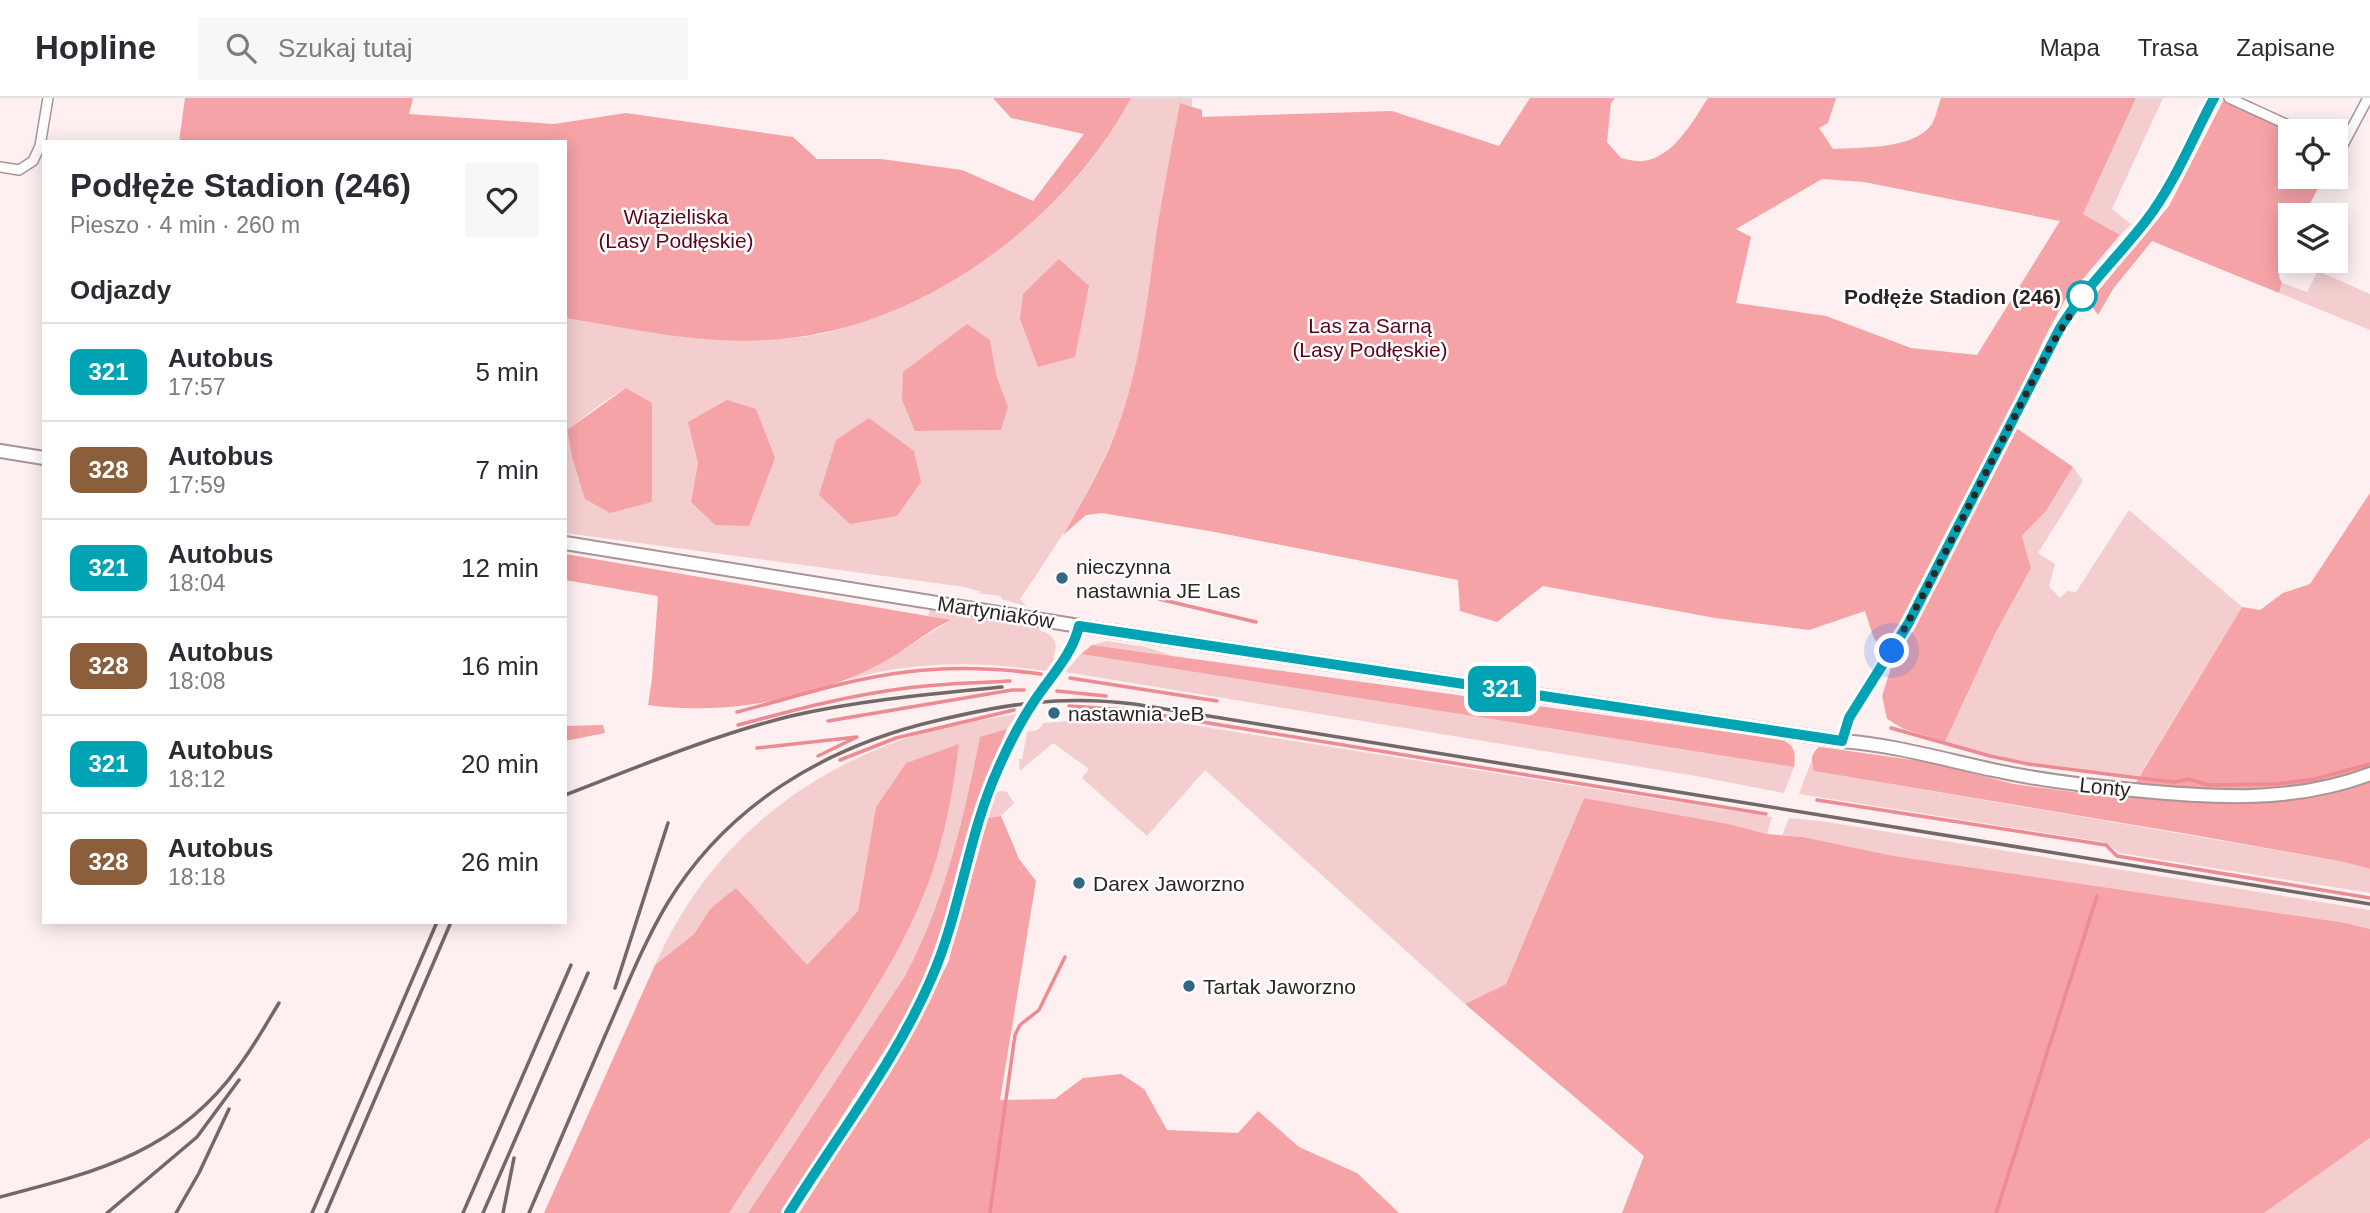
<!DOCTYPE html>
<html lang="pl">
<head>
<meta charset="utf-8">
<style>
	:root { --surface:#fff; --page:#f7f7f7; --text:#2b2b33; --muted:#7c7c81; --line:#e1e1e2 }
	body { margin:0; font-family:Arial,sans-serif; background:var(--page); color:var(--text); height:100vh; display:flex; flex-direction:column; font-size:26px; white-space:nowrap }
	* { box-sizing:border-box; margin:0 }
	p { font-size:23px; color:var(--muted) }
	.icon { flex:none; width:38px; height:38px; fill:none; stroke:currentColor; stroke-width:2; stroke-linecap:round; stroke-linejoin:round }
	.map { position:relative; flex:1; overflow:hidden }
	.drawer { position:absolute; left:42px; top:42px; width:525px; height:784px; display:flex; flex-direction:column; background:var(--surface); border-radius:0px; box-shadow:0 4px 18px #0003 }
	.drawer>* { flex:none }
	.badge { padding:0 14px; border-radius:10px; font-size:24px; line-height:46px }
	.buttons { position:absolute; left:2278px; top:21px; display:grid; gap:14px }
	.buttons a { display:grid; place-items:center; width:70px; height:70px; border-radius:0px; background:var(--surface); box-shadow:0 4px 18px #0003; font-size:35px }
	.you { position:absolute; width:35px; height:35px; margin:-18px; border:5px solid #fff; border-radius:50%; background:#1a73e8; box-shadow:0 0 0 10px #1a73e833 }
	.map>.badge { position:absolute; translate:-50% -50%; box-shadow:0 0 0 4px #fff }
	h2 { padding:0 28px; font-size:26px; line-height:63px }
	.round { display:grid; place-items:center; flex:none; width:74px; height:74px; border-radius:0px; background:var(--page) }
	.summary { display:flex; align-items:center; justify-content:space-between; height:119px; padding:0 28px }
	h1 { font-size:33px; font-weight:700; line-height:52px }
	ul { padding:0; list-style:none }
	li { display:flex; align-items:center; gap:21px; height:98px; padding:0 28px; border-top:2px solid var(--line) }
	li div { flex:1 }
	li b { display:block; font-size:26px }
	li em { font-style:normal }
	li .badge { min-width:77px; font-weight:700; text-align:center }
	header { display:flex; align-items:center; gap:42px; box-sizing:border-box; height:98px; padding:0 35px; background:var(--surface); border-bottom:2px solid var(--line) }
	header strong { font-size:33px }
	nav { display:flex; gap:38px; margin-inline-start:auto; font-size:24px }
	.search { width:490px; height:63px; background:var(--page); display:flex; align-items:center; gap:18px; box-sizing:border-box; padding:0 24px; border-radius:0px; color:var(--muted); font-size:26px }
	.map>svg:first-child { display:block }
	.green { fill:#f4cecf; fill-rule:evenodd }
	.forest { fill:#f5a3a7; fill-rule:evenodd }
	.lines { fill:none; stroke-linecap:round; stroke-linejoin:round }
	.stream { stroke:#ee8a91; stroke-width:3.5 }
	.minor-casing { stroke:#aa9495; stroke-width:12 }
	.tertiary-casing { stroke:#aa9495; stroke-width:14 }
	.secondary-casing { stroke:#aa9495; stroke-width:16 }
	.minor { stroke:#fff; stroke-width:9 }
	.tertiary { stroke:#fff; stroke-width:10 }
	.secondary { stroke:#fff; stroke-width:12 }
	.rail { stroke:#736868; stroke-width:3.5 }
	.line-casing { stroke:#fff; stroke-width:16 }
	.line { stroke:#00a3b4; stroke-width:10 }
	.walk { stroke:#2d2424; stroke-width:7; stroke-dasharray:0 12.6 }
	.stop-dot { fill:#fff; stroke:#00a3b4; stroke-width:3.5 }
	.poi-dot { fill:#336783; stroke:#fff; stroke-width:2.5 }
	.labels { text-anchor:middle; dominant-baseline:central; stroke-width:5; stroke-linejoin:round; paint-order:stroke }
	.park-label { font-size:21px; fill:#5f031a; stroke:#fff }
	.stop-label { font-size:21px; font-weight:bold; fill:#2d2424; stroke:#fff; text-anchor:end }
	.poi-label { font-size:21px; fill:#2d2424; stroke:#fff; text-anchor:start }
	.street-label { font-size:21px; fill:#2d2424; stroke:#fff }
</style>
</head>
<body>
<header>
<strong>Hopline</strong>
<div class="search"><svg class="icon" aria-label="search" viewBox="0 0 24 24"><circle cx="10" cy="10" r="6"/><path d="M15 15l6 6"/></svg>Szukaj tutaj</div>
<nav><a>Mapa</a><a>Trasa</a><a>Zapisane</a></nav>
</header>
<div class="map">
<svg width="2370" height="1115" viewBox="0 0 2370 1115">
	<rect width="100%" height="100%" fill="#fef0f0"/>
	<path class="green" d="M1131 0H1192V8L1180 6C1172 51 1162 97 1156 142 1147 205 1140 270 1117 330 1093 392 1057 447 1020 501L1026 508 1001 501V498L976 495 981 494 965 489 565 435V220C644 234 722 248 803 239 829 236 854 227 879 217 984 176 1078 101 1131 0ZM990 242 997 280 1001 332 916 333ZM626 290 586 401 572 359 567 332 602 305ZM698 365 715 427 691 404Z
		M2136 0H2163L2112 111 2131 126 2120 137 2083 116Z
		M2318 173 2370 196V232L2279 195 2282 185 2307 194Z
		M2073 369 2083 383 2038 455 2055 466 2049 488 2060 500 2067 493 2076 494 2129 412 2242 509 2138 680C2070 672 2011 665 1945 644L1995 536 2031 470 2022 438 2046 413Z
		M930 510 1039 529V532C1053 536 1060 545 1053 559L1055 560 1046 573C979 563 912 563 847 582L883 564 950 523 928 518Z
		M1107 543 1145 549 1174 558 1092 547Z
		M1081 556 1794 669 1784 695 1696 678 1065 574Z
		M1069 612 1134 617 1137 613 1143 618 1205 629 1772 719 1767 736 1729 726 1584 700 1506 886 1465 906 1205 672 1147 738 1082 680 1089 671 1053 645 1020 673 1019 661H1022L1027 634 1038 632 1044 625 1069 623Z
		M1017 616 1007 631 980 640C963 722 945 803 905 878L748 1115H729L876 891 908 832 941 745 953 689 959 647 906 665 876 709 858 813 807 868 721 803 710 811 694 836 655 867C709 746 806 668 933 632 960 624 989 621 1017 616Z
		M1811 664 1815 673 2344 764 2370 771V795L2120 755 2104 744 1799 696Z
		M1002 693 1007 694 1014 705 1001 718 988 720 996 694Z
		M1789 720 1821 723 2370 812V831L2346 825 1894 758 1803 739 1782 737Z
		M2370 1040V1115H2264Z"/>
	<path class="forest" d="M185 0H413L409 16 554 26 626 15 793 39 817 61H881L962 72 1033 103 1084 36 1011 20 993 0H1131C1066 123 922 229 781 241 709 248 637 232 565 220V44H179Z
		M1530 0H1615L1611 5 1607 44 1621 60C1627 61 1636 64 1643 63 1674 59 1692 24 1708 0H1836L1828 25 1819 30 1833 51C1861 49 1914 52 1932 26 1936 19 1938 8 1941 0H2136L2083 116 2120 137 2065 202 2046 237 2006 323 2073 369 2046 413 2022 438 2031 470 1995 536 1945 644 1904 631 1887 621 1882 598 1891 570 1873 538 1865 513 1809 532 1715 520 1543 488 1497 524 1460 513 1458 482 1215 434 1102 415 1086 417 1063 437C1083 402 1104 367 1118 328 1141 265 1148 197 1157 131 1164 89 1172 47 1180 5L1202 12V19L1392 13 1499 48ZM1822 81 1864 84 2060 123 1977 257 1911 250 1826 218 1736 205 1751 139 1736 131Z
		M2226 1 2291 33V79H2324L2304 117H2291C2291 125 2292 134 2291 141 2288 158 2272 167 2282 185L2279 195 2152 143 2113 191 2098 217 2089 204 2169 108 2223 3Z
		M1059 161 1089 188 1075 259 1038 269 1020 221 1023 196Z
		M967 226 990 242 997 280 1008 309 1001 332 915 333 902 302 903 274Z
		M626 290 652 305V404L610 415 585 401 572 359 567 332Z
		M727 302 756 311 775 360 749 428 715 427 691 404 698 365 688 324Z
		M869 320 914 353 921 384 897 418 850 426 819 397 836 342Z
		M2370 395V771L2344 764 2188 736 1814 673C1811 663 1810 657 1819 649L1828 650 1927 664 2014 686 2126 701 2242 509 2260 512 2283 495 2310 486Z
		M565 456 951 522C927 533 906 552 882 565 815 601 724 618 648 607L652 580 658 498 565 482Z
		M1092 547 1779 641C1795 646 1796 654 1794 669L1081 556Z
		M603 627 605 635 565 643V628Z
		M1007 631C973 708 959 791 929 869 912 912 886 950 861 989 834 1031 807 1073 781 1115H748L905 878C945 803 963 722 980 639Z
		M959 646C954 689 946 731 933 772 909 843 867 906 826 968 794 1017 761 1066 729 1115H544L655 867 694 836 710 811 736 790 807 867 858 813 876 709 906 665Z
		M1584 700 1729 726 1767 736 1803 739 1894 758 2346 825 2370 831V1040L2264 1115H1622L1644 1058 1465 906 1506 886Z
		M1001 718 1019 761 1036 783 1000 1002 1055 1001 1083 980 1121 976 1144 991 1167 1032 1238 1035 1258 1013 1299 1049 1357 1075 1399 1115H799L895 966 948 865 988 720Z"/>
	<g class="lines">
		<path class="stream" d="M1092 489 1112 492
			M1125 493 1256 524
			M1070 580 1217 603
			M1057 593 1106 598
			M1069 608 1129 612
			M737 614C792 600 848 581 906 574 951 568 996 570 1041 576
			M1147 615 1766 716
			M828 623 1012 592H1024
			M738 627C794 612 850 597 907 590 942 585 976 585 1010 583
			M1891 630 1990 658 2028 666 2138 680 2175 684 2188 681 2209 687 2276 686 2315 681 2370 666
			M757 650 857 639 818 658
			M840 662 896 640 1014 612
			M1817 702 2106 747 2117 758 2370 800
			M990 1115 1015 937 1020 927 1039 912 1065 859
			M1996 1115 2097 798"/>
		<g class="minor-casing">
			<path id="minor" d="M2229 0 2301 33
				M2343 47 2368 0
				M0 69 19 72 33 63 40 48 48 0"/>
		</g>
		<g class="tertiary-casing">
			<path id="tertiary" d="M1842 643 1849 620 1908 526 2060 230C2084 191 2117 160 2145 124 2174 87 2192 41 2214 0
				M788 1115C838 1038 896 963 932 879 962 812 968 737 998 671 1008 648 1019 626 1033 605 1049 580 1072 558 1079 528"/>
		</g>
		<g class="secondary-casing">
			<path id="secondary" d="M0 353 44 360
				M565 445 1079 528 1842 643C1894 647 1942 661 1993 672 2039 682 2087 688 2134 692 2214 700 2294 705 2370 676"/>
		</g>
		<use href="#minor" class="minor"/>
		<use href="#tertiary" class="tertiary"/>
		<use href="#secondary" class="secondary"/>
		<path class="rail" d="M565 697C640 668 714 637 791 618 861 602 931 596 1002 589
			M615 890 668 725
			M0 1099C96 1074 178 1054 239 968 254 948 266 926 279 905
			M107 1115 197 1039 239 982
			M176 1115 199 1075 229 1011
			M312 1115 437 824
			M326 1115 451 824
			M463 1115 571 867
			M483 1115 588 875
			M503 1115 514 1060
			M529 1115C554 1057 579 998 604 940 624 895 642 848 667 806 727 707 825 649 935 623 1006 606 1060 597 1134 606L2370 806"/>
	</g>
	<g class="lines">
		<g class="line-casing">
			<path id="line" d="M789 1115C837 1038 896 963 932 879 961 812 968 737 998 671 1008 648 1019 626 1033 605 1049 580 1072 558 1079 528L1842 643 1849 620 1908 526 2060 230C2084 191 2117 160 2145 124 2174 87 2192 41 2214 0"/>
		</g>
		<use href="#line" class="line"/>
		<path class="walk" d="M1892 553 1929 486 2050 249 2084 195 2082 198"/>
	</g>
	<circle class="stop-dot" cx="2082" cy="198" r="14"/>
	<g class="poi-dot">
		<circle cx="1062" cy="480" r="7"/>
		<circle cx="1054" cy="615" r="7"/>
		<circle cx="1079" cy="785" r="7"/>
		<circle cx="1189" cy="888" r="7"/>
	</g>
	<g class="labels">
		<g class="park-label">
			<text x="676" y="118">Wiązieliska<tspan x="676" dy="24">(Lasy Podłęskie)</tspan></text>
			<text x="1370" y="227">Las za Sarną<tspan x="1370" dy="24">(Lasy Podłęskie)</tspan></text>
		</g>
		<g class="stop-label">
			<text x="2061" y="198">Podłęże Stadion (246)</text>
		</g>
		<g class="poi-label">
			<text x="1076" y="468">nieczynna<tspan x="1076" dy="24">nastawnia JE Las</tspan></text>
			<text x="1068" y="615">nastawnia JeB</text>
			<text x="1093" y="785">Darex Jaworzno</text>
			<text x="1203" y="888">Tartak Jaworzno</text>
		</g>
		<g class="street-label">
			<text transform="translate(996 514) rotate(9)">Martyniaków</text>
			<text transform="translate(2105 689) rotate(6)">Lonty</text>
		</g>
	</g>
</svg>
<div class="buttons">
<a><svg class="icon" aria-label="locate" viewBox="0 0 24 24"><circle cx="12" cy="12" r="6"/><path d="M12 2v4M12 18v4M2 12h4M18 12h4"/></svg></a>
<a><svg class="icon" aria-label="layers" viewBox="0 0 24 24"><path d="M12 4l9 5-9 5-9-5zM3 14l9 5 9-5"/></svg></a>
</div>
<div class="you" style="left:1892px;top:553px"></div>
<b class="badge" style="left:1502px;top:591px;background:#00a3b4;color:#fff">321</b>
<section class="drawer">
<div class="summary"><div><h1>Podłęże Stadion (246)</h1><p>Pieszo · 4 min · 260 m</p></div><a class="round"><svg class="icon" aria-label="heart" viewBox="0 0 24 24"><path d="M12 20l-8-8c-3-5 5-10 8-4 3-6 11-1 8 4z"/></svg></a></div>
<h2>Odjazdy</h2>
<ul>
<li><span class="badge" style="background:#00a3b4;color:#fff">321</span><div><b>Autobus</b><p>17:57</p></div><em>5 min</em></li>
<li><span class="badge" style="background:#8b5e3c;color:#fff">328</span><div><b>Autobus</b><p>17:59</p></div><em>7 min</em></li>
<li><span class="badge" style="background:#00a3b4;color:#fff">321</span><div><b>Autobus</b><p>18:04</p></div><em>12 min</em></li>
<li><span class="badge" style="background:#8b5e3c;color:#fff">328</span><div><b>Autobus</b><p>18:08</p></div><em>16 min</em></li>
<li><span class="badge" style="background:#00a3b4;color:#fff">321</span><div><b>Autobus</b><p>18:12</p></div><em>20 min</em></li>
<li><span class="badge" style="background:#8b5e3c;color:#fff">328</span><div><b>Autobus</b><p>18:18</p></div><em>26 min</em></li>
</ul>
</section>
</div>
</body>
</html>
